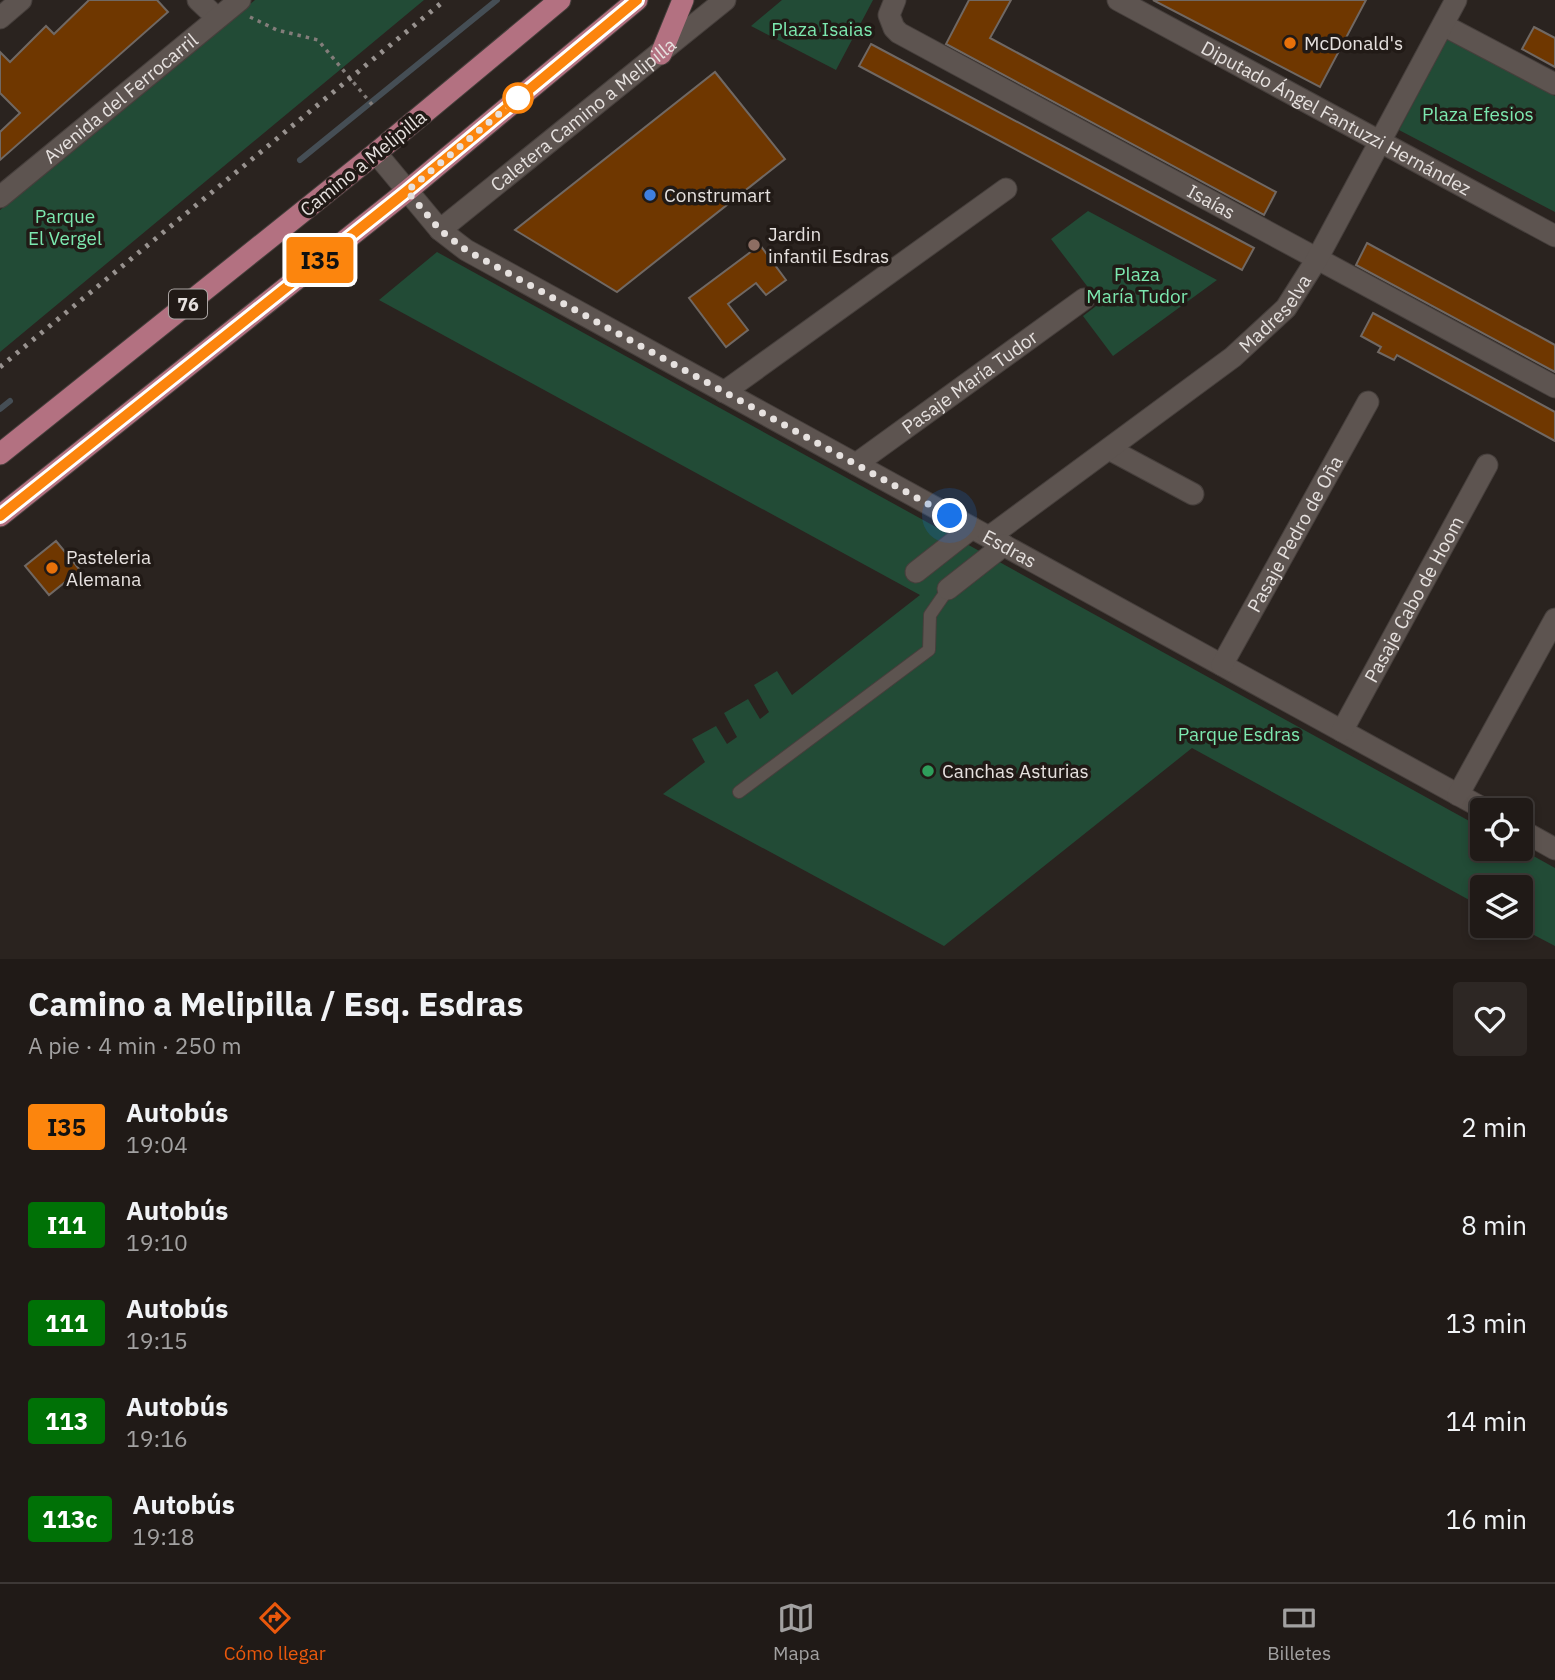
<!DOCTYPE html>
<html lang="es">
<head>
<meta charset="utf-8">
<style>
	:root { --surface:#201a17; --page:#2d2724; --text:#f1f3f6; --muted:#a2a1a1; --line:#3d3836; --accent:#ea580c }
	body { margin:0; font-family:"IBM Plex Sans",sans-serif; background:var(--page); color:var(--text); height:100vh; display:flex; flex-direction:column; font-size:26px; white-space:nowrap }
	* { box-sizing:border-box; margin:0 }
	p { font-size:23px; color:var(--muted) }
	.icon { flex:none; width:38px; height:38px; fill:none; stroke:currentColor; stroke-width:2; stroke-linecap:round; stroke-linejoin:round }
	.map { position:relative; height:959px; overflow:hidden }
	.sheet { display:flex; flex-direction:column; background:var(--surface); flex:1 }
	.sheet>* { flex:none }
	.badge { padding:0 14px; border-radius:5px; font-size:24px; line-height:46px }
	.buttons { position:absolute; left:1470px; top:798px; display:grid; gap:14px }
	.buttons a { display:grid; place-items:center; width:63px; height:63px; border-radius:7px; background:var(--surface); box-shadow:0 4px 10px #0003,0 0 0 2px var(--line); font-size:35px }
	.you { position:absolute; width:35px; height:35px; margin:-18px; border:5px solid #fff; border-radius:50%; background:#1a73e8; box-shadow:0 0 0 10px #1a73e833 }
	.map>.badge { position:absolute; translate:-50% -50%; box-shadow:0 0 0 4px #fff }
	.round { display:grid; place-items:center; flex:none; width:74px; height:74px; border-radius:7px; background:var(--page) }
	.summary { display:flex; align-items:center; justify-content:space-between; height:119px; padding:0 28px }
	h1 { font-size:33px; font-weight:700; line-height:52px }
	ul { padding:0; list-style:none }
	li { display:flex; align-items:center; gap:21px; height:98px; padding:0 28px }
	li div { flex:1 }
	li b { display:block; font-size:26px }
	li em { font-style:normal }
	li .badge { min-width:77px; font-weight:700; text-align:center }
	.tabs { display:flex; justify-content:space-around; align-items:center; height:98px; border-top:2px solid var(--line); background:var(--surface); font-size:19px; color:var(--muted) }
	.tabs a { display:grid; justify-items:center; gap:4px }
	.tabs .on { color:var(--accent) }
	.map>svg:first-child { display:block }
	.green { fill:#224b36 }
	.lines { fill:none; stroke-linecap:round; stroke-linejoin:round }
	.stream { stroke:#454e55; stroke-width:6 }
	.building { fill:#6f3700; stroke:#706863; stroke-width:2 }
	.lane-casing { stroke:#463f3c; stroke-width:14 }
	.street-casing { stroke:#463f3c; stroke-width:23 }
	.secondary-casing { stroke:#463f3c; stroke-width:23 }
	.primary-casing { stroke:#463f3c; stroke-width:23 }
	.path { stroke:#837d7a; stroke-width:3.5; stroke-dasharray:3.5 5; stroke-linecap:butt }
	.lane { stroke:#5d5450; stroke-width:12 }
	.street { stroke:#5d5450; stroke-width:21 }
	.secondary { stroke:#5d5450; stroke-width:21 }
	.primary { stroke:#b37181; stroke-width:21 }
	.rail { stroke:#98928f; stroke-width:5; stroke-dasharray:3.5 7; stroke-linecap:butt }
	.line-casing { stroke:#fff; stroke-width:16 }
	.line { stroke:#fc850d; stroke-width:10 }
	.walk { stroke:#e6e1df; stroke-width:7; stroke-dasharray:0 12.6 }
	.food-dot { fill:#e8710a; stroke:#211a16; stroke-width:2.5 }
	.stop-dot { fill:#fff; stroke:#fc850d; stroke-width:3.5 }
	.shop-dot { fill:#3f7fe0; stroke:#211a16; stroke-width:2.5 }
	.education-dot { fill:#8d6e63; stroke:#211a16; stroke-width:2.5 }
	.leisure-dot { fill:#2e9e5b; stroke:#211a16; stroke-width:2.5 }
	.labels { text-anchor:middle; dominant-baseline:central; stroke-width:7; stroke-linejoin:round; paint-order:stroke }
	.shield { fill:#211a16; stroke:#aba5a3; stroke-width:2 }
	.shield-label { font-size:18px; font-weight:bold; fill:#e6e1df }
	.park-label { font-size:19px; fill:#7ce8af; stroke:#211a16 }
	.poi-label { font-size:19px; fill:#e6e1df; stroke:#211a16; text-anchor:start }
	.street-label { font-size:19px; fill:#e6e1df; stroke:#211a16 }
</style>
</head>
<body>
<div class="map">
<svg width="1555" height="959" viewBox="0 0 1555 959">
	<rect width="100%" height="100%" fill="#2a231f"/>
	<path class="green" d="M255 0H424L0 352V210Z
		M782 0H873L836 70 751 26Z
		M1447 39 1555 96V212L1399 130Z
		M1088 211 1217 280 1113 356 1083 316 1100 303 1051 239Z
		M437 252 1482 828V849H1521L1555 868V946L1517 926H1521V887H1482V907L1192 748 944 946 663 794 705 762 692 739 716 726 727 744 737 737 724 713 748 699 760 719 769 712 754 685 777 671 792 695 920 595 379 300Z"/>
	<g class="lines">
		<path class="stream" d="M300 160 497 0
			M0 409 10 401"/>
	</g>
	<path class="building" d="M89 0H157L168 12 0 160V132L20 113 0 93V52L10 62 46 26 54 34Z
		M969 0H1011L990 38 1276 192 1264 215 946 44Z
		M1153 0H1366L1320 87Z
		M1534 27 1555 38V67L1522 49Z
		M871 44 1254 248 1242 270 859 66Z
		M715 72 785 159 617 292 515 230Z
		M1367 243 1555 345V372L1356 265Z
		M760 245 786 280 766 295 756 283 728 304 748 330 726 347 689 298Z
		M1373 313 1555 412V441L1397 355 1394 360 1378 352 1381 347 1361 336Z
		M56 541 80 570 49 595 25 566Z"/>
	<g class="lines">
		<g class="lane-casing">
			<path id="lane" d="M739 792 929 650 930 615 948 589"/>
		</g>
		<g class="street-casing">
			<g id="street">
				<path d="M198 0 217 18"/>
				<path id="s1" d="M895 0 889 15 894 28 899 33 1555 387"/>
				<path id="s2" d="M1118 0 1555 236"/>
				<path d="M0 18 21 0"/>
				<path d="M1443 25 1555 84"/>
				<path id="s3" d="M0 197 240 0"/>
				<path id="s4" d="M440 230 466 250 1486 810"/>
				<path d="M724 392 1006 189"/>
				<path d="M1109 449 1193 494"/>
				<path id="s5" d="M856 464 1084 299"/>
				<path id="s6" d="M989 537 1233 357 1286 308 1317 259 1456 0"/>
				<path d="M916 572 972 528"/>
				<path d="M948 589 1004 545"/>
				<path id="s7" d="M1222 665 1368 402"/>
				<path id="s8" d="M1342 731 1487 465"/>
				<path d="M1458 795 1555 619"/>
				<path d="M1521 830 1555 849"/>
			</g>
		</g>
		<g class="secondary-casing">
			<g id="secondary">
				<path id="s9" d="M376 153 440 230 725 0"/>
			</g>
		</g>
		<g class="primary-casing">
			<path id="primary" d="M661 54 683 0
				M0 454 376 153 560 0
				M0 516 407 191 637 0"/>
		</g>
		<path class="path" d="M250 17 277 30 318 40 374 107"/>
		<use href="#lane" class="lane"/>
		<use href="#street" class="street"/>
		<use href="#secondary" class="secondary"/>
		<use href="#primary" class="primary"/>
		<path class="rail" d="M0 367 445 0"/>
	</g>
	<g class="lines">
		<g class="line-casing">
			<path id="line" d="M0 516 407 191 637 0"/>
		</g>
		<use href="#line" class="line"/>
		<path class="walk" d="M518 98 407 191 440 230 466 250 950 516"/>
	</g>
	<g class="food-dot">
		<circle cx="1290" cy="43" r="7"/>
		<circle cx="52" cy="568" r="7"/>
	</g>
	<circle class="stop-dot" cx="518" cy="98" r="14"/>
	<circle class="shop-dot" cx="650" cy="195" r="7"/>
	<circle class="education-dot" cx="754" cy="245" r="7"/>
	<circle class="leisure-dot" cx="928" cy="771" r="7"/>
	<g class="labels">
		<rect class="shield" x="169" y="289.5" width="38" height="29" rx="5"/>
		<g class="shield-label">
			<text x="188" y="304">76</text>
		</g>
		<g class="park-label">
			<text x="822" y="29">Plaza Isaias</text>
			<text x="1478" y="114">Plaza Efesios</text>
			<text x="65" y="216">Parque<tspan x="65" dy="22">El Vergel</tspan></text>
			<text x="1137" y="274">Plaza<tspan x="1137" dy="22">María Tudor</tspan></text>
			<text x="1239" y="734">Parque Esdras</text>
		</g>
		<g class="poi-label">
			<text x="1304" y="43">McDonald's</text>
			<text x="664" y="195">Construmart</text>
			<text x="768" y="234">Jardin<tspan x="768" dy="22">infantil Esdras</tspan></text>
			<text x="66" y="557">Pasteleria<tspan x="66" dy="22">Alemana</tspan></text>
			<text x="942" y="771">Canchas Asturias</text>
		</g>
		<g class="street-label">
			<text stroke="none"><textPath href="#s3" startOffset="156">Avenida del Ferrocarril</textPath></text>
			<text stroke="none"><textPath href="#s9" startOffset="284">Caletera Camino a Melipilla</textPath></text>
			<text stroke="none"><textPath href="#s2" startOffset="248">Diputado Ángel Fantuzzi Hernández</textPath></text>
			<text transform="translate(363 163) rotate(-39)">Camino a Melipilla</text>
			<text stroke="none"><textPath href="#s1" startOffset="392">Isaías</textPath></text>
			<text stroke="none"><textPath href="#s6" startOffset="364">Madreselva</textPath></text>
			<text stroke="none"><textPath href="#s5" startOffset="140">Pasaje María Tudor</textPath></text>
			<text stroke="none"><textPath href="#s7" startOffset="150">Pasaje Pedro de Oña</textPath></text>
			<text stroke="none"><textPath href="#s4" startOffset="653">Esdras</textPath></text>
			<text stroke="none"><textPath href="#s8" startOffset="150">Pasaje Cabo de Hoom</textPath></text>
		</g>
	</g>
</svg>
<div class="buttons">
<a><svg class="icon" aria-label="locate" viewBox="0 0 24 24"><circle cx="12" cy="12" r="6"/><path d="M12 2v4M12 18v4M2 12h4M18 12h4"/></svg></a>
<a><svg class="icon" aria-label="layers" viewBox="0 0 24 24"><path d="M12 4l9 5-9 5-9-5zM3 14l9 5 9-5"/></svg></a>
</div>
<div class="you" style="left:950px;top:516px"></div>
<b class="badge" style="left:320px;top:260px;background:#fc850d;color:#111">I35</b>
</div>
<section class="sheet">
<div class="summary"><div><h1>Camino a Melipilla / Esq. Esdras</h1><p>A pie · 4 min · 250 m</p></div><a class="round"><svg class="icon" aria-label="heart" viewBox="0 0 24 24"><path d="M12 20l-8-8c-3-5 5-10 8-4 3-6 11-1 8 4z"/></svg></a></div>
<ul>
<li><span class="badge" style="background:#fc850d;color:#111">I35</span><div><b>Autobús</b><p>19:04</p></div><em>2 min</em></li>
<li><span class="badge" style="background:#007106;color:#fff">I11</span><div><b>Autobús</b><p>19:10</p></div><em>8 min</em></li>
<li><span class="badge" style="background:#007106;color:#fff">111</span><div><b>Autobús</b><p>19:15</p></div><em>13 min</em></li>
<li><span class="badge" style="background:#007106;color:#fff">113</span><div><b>Autobús</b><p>19:16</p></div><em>14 min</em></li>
<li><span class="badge" style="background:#007106;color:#fff">113c</span><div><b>Autobús</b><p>19:18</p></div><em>16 min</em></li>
</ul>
</section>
<nav class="tabs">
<a class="on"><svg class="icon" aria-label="directions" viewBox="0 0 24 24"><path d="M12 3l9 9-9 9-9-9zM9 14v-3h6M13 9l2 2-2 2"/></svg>Cómo llegar</a>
<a><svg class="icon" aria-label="map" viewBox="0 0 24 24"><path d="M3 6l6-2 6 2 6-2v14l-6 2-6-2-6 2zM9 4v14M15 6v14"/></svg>Mapa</a>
<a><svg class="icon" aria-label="tickets" viewBox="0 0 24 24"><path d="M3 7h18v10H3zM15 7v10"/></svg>Billetes</a>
</nav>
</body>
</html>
